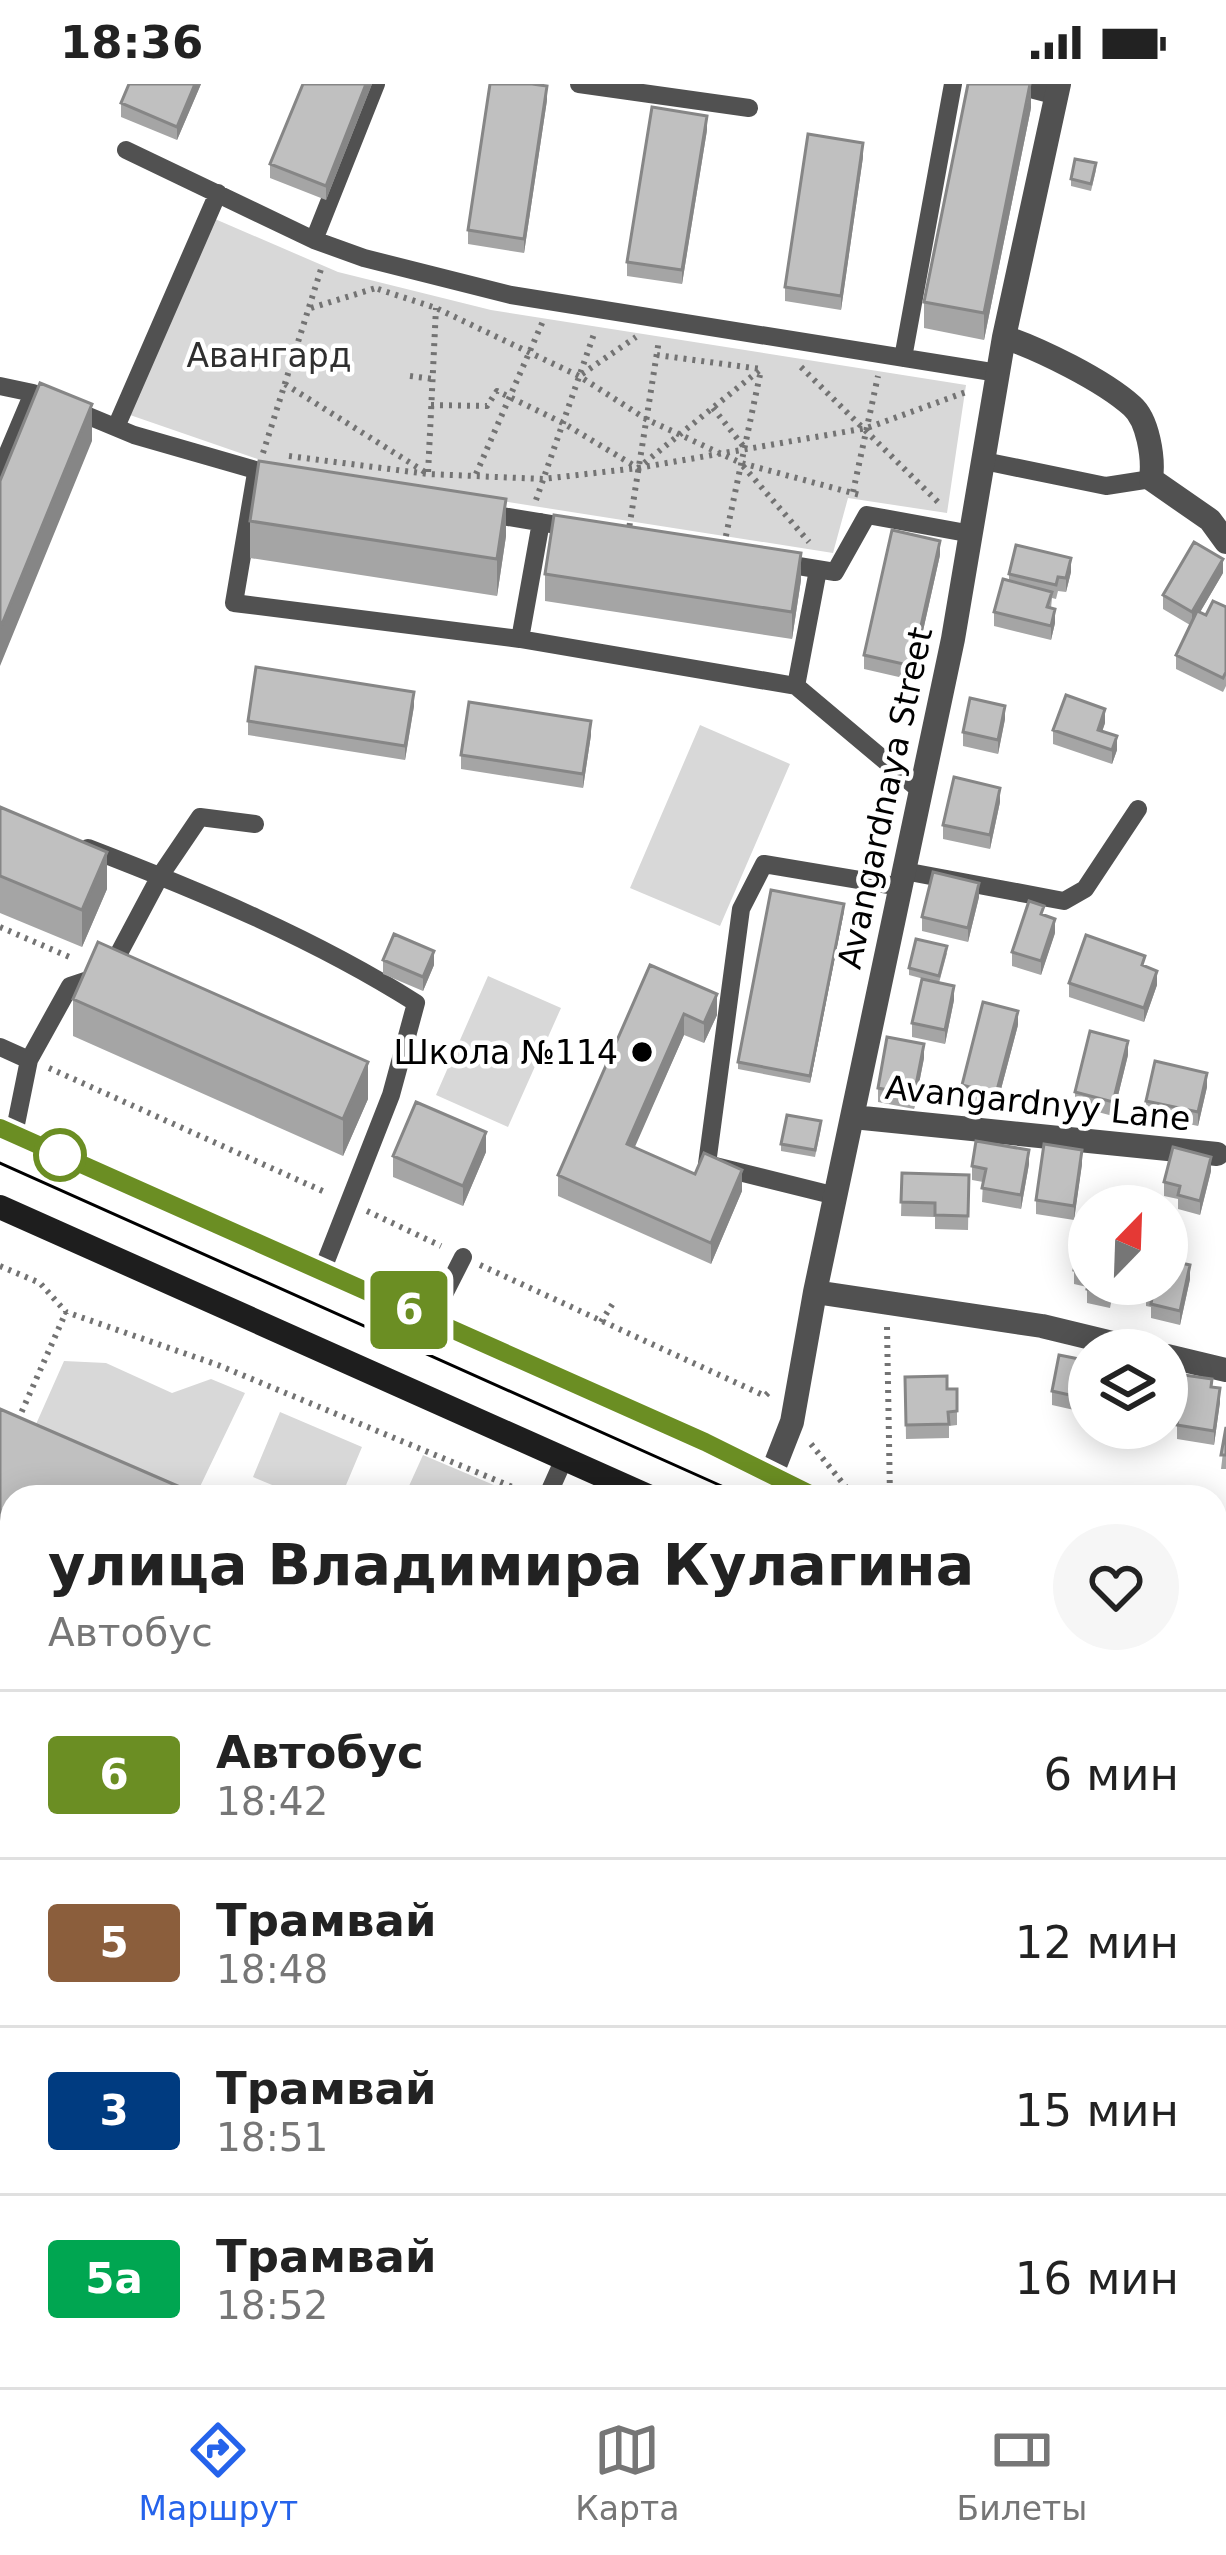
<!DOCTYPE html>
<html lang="ru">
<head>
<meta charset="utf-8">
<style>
	:root { --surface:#fff; --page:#f6f6f6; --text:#222; --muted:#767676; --line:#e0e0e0; --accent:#2563eb }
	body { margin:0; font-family:"DejaVu Sans",sans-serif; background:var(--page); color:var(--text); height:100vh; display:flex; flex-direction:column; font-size:45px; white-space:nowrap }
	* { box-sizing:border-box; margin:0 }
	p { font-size:39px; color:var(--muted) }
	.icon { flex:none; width:66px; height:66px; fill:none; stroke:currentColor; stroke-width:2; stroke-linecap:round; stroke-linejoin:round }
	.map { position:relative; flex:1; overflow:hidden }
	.panel { position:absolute; left:0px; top:1401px; width:1227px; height:903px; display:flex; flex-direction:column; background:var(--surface); border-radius:36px 36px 0 0; box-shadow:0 6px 30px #0003 }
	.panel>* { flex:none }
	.badge { padding:0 24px; border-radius:9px; font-size:42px; line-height:78px }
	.needle { width:78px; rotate:23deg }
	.fabs { position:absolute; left:1068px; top:1101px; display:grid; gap:24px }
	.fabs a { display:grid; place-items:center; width:120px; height:120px; border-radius:50%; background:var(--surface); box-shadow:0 6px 30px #0003; font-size:60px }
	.map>.badge { position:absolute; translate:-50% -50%; box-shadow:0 0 0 6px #fff }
	.round { display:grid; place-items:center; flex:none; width:126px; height:126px; border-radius:63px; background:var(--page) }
	.head { display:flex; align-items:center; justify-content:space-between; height:204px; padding:0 48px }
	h1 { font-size:57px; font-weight:600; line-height:90px }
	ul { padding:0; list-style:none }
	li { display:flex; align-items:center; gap:36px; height:168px; padding:0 48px; border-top:3px solid var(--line) }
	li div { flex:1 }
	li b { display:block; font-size:45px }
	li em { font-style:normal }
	li .badge { min-width:132px; font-weight:700; text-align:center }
	.status { display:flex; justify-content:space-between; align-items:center; height:84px; padding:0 60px; background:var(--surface); direction:ltr }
	.status svg { height:33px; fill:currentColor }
	.tabs { display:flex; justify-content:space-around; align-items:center; height:168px; border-top:3px solid var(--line); background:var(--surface); font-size:33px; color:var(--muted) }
	.tabs a { display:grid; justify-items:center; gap:6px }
	.tabs .selected { color:var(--accent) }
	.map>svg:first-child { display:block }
	.green { fill:#d8d8d8 }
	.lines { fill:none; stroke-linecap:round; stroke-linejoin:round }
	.path { stroke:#737373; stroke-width:6; stroke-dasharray:3 6; stroke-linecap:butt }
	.lane { stroke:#515151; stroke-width:18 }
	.street { stroke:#515151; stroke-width:24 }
	.secondary { stroke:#1e1e1e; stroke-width:24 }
	.tram { stroke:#000; stroke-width:3 }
	.wall { fill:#a5a5a5 }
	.shaded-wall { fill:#868686 }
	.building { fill:#c0c0c0; stroke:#868686; stroke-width:3 }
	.line-casing { stroke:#fff; stroke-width:27 }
	.line { stroke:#6b8e23; stroke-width:18 }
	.poi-dot { fill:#000; stroke:#fff; stroke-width:4.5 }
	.stop-dot { fill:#fff; stroke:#6b8e23; stroke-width:6 }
	.labels { text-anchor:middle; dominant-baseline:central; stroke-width:9; stroke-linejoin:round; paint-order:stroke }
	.park-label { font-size:33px; fill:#2f2f2f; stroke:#fff }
	.street-label { font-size:33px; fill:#000; stroke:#fff }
	.poi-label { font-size:33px; fill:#000; stroke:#fff; text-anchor:end }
</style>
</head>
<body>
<div class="status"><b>18:36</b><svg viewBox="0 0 49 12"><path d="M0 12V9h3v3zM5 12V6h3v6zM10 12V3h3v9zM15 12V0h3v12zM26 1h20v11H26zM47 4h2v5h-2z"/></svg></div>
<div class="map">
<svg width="1226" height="2303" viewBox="0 0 1226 2303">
	<rect width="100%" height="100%" fill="#fff"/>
	<path class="green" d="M215 135 338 188 491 226 966 301 947 429 848 414 833 469 278 382 130 331Z
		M700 641 790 680 720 842 630 804Z
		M488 892 561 924 508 1043 436 1011Z
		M64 1277 106 1279 172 1309 211 1295 245 1309 195 1413 33 1347Z
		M280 1328 362 1363 341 1413H301L253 1393Z
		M423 1371 508 1407 505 1413H404Z"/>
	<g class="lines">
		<path class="path" d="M378 205 436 224 579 292 646 335 741 379 860 411
			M311 224 376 204
			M801 283 941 421
			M582 290 636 253
			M410 292 433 295
			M285 300 428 390 436 224
			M431 321 487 322 497 307 563 339 638 384 761 285 657 271
			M713 324 744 363
			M263 369 322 182
			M289 372 428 390 543 395 638 384 867 344 966 308
			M743 382 809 458
			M476 390 543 237
			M853 408 878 292
			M536 416 595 247
			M628 451 659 256
			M724 461 761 286
			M0 843 74 875
			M49 984 327 1109
			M367 1127 441 1162
			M480 1181 765 1312 772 1305
			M0 1182 40 1199 66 1228 218 1281 527 1409
			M601 1238 615 1216
			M887 1243 890 1413
			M18 1336 66 1228
			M811 1360 854 1413
			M155 2303 160 2292
			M486 2303 491 2292"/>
		<path class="lane" d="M579 0 749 24
			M1011 0 1057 12
			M126 66 314 156 364 174 511 211 998 289
			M314 156 376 0
			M903 274 953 0
			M0 302 33 309 134 351 280 393
			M116 343 218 109
			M984 377 1106 402 1151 395
			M0 387 33 309
			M256 389 234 519 520 555 796 602 818 486
			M484 429 575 444
			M780 479 835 488 867 431 972 450
			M520 555 541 438
			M796 602 921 707
			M88 764C200 807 315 855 416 919L391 1011 322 1187
			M904 787 1064 817 1085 805 1138 725
			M110 886 160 792 200 733 255 740
			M0 963 29 976
			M14 1050 29 976 70 902 100 892
			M836 1112 707 1080 741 825 764 780 901 803
			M431 1236 463 1173
			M547 1413 564 1375
			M1215 1728 1226 1733
			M1215 1941 1226 1946
			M0 1984 12 1955
			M1215 2138 1226 2143
			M1100 2292 1105 2303
			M757 2303 762 2292
			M843 2303 848 2292
			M1007 2303 1012 2292"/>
		<path class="street" d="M1004 253C1040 265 1103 296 1132 322 1148 336 1154 374 1151 395L1210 436 1226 458
			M853 1033 1217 1070
			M815 1208 1042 1242 1141 1266
			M1167 1272 1226 1286
			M772 1389 792 1338 815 1208 953 555 1004 253 1059 0
			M1215 1558 1226 1557"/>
		<path class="secondary" d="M0 1044 705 1358 816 1413
			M0 1123 650 1413
			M532 2303 537 2292
			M593 2303 598 2292"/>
		<path class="tram" d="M0 1079 746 1413
			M552 2303 557 2292
			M573 2303 578 2292"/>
	</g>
	<path class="wall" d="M201 0 177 56 121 33V19Z
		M303 0H372L326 116 270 94V80Z
		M547 16 524 169 468 160V146Z
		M1031 24 984 256 924 244V218Z
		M707 46 682 200 627 192V178Z
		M863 73 841 226 785 217V203Z
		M1096 86 1091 107 1071 102V95Z
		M250 437 506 452 497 512 250 474Z
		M940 471 912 596 864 585V571Z
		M1071 488 1066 508 1058 507 1056 515 1052 514 1051 524 1055 539 1051 556 994 542V528L1009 497V490Z
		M1223 489 1200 528 1206 531 1226 523V602L1223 608 1176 585V571L1190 541 1163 525V511Z
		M545 490 801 496 792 555 545 517Z
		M414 622 405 676 248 651V637Z
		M1005 635 998 670 963 662V648Z
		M1105 639 1102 647 1117 666 1112 680 1053 660V646Z
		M591 651 583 704 461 685V671Z
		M1000 718 990 765 943 755V741Z
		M0 723 107 805 82 863 0 829Z
		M979 813 968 858 922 847V833Z
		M844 827 810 999 738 985V978Z
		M1055 849 1041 891 1012 882V868Z
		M947 869 939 899 954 916 945 960 912 953V939L939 899 909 891V884Z
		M383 876 434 881 423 907 383 890Z
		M650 881 717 931 704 959 684 951 634 1063 695 1090 742 1107 711 1180 558 1112V1091Z
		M1145 882 1157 901 1144 938 1069 913V899Z
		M73 915 368 1015 343 1072 73 952Z
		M1018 941 996 1024 962 1015V1001Z
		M1128 971 1113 1032 1075 1022V1008Z
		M924 974 914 1025 878 1018V1004Z
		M1207 1003 1198 1042 1146 1031V1017Z
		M821 1044 815 1073 781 1067V1060Z
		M486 1068 463 1122 393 1093V1072Z
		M1029 1080 1021 1125 982 1118 983 1098 972 1096V1082Z
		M1082 1080 1074 1136 1036 1130V1116Z
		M1211 1087 1200 1131 1178 1125V1115L1164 1112V1098Z
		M902 1089 969 1091 968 1146 935 1145V1133L901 1132Z
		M1079 1159 1115 1200 1110 1224 1087 1219V1203L1074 1200V1186Z
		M1190 1195 1180 1241 1151 1234V1223L1146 1222V1208Z
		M1089 1277 1083 1328 1052 1321V1307Z
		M1167 1290 1178 1305 1172 1340 1167 1339Z
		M905 1293 947 1305H957V1341L949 1342V1354L906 1355Z
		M1212 1303 1220 1318 1214 1361 1177 1355V1341Z
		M0 1325 12 1413V1495L2 1491Z
		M1226 1343V1385H1221Z
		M1215 1451 1226 1452V1519H1223V1497L1215 1496Z
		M0 1664 12 1669V1805L0 1800Z
		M1215 1754 1226 1759V1878L1215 1873Z
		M1215 1968 1226 1973V2115L1215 2110Z"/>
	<path class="shaded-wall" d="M195 0H201L177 56V43Z
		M366 0H372L326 116V102Z
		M1031 0V24L984 256V229Z
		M547 2V16L524 169V155Z
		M707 32V46L682 200V186Z
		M863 59V73L841 226V212Z
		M92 320V357L0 582V545Z
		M506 415V452L497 512V475Z
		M940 457V471L912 596V582Z
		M801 469V496L792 555V528Z
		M1071 474V488L1066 508V494Z
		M1223 475V489L1192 542V528Z
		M1055 525V539L1051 556V542Z
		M414 608V622L405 676V662Z
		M1005 622V635L998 670V656Z
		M1105 625V639L1098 660V646Z
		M591 637V651L583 704V690Z
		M1117 652V666L1112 680V666Z
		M1000 704V718L990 765V751Z
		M107 768V805L82 863V826Z
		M979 799V813L968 858V844Z
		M844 820V827L810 999V992Z
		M1055 835V849L1041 891V877Z
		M434 867V881L423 907V893Z
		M1157 887V901L1144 938V924Z
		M954 902V916L945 960V946Z
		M717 910V931L704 959V939Z
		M1018 927V941L996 1024V1010Z
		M684 930V951L627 1081V1060Z
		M1128 957V971L1113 1032V1018Z
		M924 960V974L914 1025V1011Z
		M368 978V1015L343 1072V1035Z
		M1207 989V1003L1198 1042V1028Z
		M486 1048V1068L463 1122V1102Z
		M1029 1066V1080L1021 1125V1111Z
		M1082 1066V1080L1074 1136V1122Z
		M1211 1073V1087L1200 1131V1117Z
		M742 1086V1107L711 1180V1159Z
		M1190 1181V1195L1180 1241V1227Z
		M1089 1284V1298L1083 1328V1314Z
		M1178 1292V1305L1172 1340V1326Z
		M1220 1304V1318L1214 1361V1347Z
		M2 1465V1491L0 1496V1469Z
		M37 2292H49L44 2303 35 2298Z
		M441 2292H450L445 2303H436Z
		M739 2292H746L741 2303H734Z
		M943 2292H961L955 2303H938Z"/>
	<path class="building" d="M129 0H195L177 43 121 19Z
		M303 0H366L326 102 270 80Z
		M490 0H532L547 2 524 155 468 146Z
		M968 0H1030L984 229 924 218Z
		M652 23 707 32 682 186 627 178Z
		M808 50 863 59 841 212 785 203Z
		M1075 75 1096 79 1091 100 1071 95Z
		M40 299 92 320 0 545V397Z
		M259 377 506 415 497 475 250 437Z
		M554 431 801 469 792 528 545 490Z
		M892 446 940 457 912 582 864 571Z
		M1194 458 1223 475 1192 528 1163 511Z
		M1016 461 1071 474 1066 494 1058 493 1056 501 1009 490Z
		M1003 495 1052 508 1047 523 1055 525 1051 542 994 528Z
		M1213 517 1226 523V588L1223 594 1176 571 1197 527 1206 531Z
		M256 583 414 608 405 662 248 637Z
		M1066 611 1105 625 1098 646 1117 652 1112 666 1053 646Z
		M970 614 1005 622 998 656 963 648Z
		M469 618 591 637 583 690 461 671Z
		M954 693 1000 704 990 751 943 741Z
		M0 723 107 768 82 826 0 792Z
		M933 788 979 799 968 844 922 833Z
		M771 806 844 820 810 992 738 978Z
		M1029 817 1044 822 1041 830 1055 835 1041 877 1012 868Z
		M394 850 434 867 423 893 383 876Z
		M1086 851 1145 872 1142 881 1157 887 1144 924 1069 899Z
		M916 855 947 862 939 892 909 884Z
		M98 858 368 978 343 1035 73 915Z
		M650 881 717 910 704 939 684 930 627 1060 695 1090 704 1069 742 1086 711 1159 558 1091Z
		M922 895 954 902 945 946 912 939Z
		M983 918 1018 927 996 1010 962 1001Z
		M1090 947 1128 957 1113 1018 1075 1008Z
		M887 953 924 960 914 1011 878 1004Z
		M1155 977 1207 989 1198 1028 1146 1017Z
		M416 1018 486 1048 463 1102 393 1072Z
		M787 1031 821 1037 815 1066 781 1060Z
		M976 1057 1029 1066 1021 1111 982 1104 986 1085 972 1082Z
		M1044 1060 1082 1066 1074 1122 1036 1116Z
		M1173 1063 1211 1073 1200 1117 1178 1111 1180 1102 1164 1098Z
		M902 1089 969 1091 968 1132 935 1131V1119L901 1118Z
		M1079 1159 1089 1161V1189L1074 1186Z
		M1167 1176 1190 1181 1180 1227 1151 1220 1153 1209 1146 1208 1148 1200H1167Z
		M1089 1192V1200H1112L1110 1210 1087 1205Z
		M1059 1271 1089 1277 1083 1314 1052 1307Z
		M1167 1290 1178 1292 1172 1326 1167 1325Z
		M1184 1291 1212 1295 1211 1303 1220 1304 1214 1347 1177 1341Z
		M947 1292V1305H957V1327L948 1328 949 1340 906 1341 905 1293Z
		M0 1325 203 1413H12V1469L2 1465 0 1469Z
		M1226 1343V1371H1221Z
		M1215 1451 1226 1452V1505H1223L1224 1483 1215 1482Z
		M0 1664 12 1669V1779L0 1773Z
		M1215 1754 1226 1759V1830L1215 1825Z
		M1215 1968 1226 1973V2068L1215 2062Z
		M12 2124V2292H37L35 2298 45 2303H0V2152Z
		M180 2292H441L436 2303H175Z
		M678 2292H739L734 2303H673Z
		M876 2292H943L938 2303H871Z"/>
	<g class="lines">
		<g class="line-casing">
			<path id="line" d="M0 1044 705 1358 816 1413"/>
		</g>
		<use href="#line" class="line"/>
	</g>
	<circle class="poi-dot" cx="642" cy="968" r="12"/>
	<circle class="stop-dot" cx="60" cy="1071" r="24"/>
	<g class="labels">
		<g class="park-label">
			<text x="269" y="271">Авангард</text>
		</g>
		<g class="street-label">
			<text transform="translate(885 714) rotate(-78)">Avangardnaya Street</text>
			<text transform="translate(1038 1019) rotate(6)">Avangardnyy Lane</text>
		</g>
		<g class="poi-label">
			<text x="618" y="968">Школа №114</text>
		</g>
	</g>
</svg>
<div class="fabs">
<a><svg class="needle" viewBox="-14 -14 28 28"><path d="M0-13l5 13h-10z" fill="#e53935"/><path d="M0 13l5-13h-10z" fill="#767676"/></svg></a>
<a><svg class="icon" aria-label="layers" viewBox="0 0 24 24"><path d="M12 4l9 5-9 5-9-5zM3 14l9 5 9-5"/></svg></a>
</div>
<b class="badge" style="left:409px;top:1226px;background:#6b8e23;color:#fff">6</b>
<section class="panel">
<div class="head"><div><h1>улица Владимира Кулагина</h1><p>Автобус</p></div><a class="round"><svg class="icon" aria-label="heart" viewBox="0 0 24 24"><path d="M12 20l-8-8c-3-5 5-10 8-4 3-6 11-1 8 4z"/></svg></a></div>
<ul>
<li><span class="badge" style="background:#6b8e23;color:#fff">6</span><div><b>Автобус</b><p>18:42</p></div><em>6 мин</em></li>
<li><span class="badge" style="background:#8b5e3c;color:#fff">5</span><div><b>Трамвай</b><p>18:48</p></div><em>12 мин</em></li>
<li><span class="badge" style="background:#003b80;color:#fff">3</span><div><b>Трамвай</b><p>18:51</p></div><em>15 мин</em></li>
<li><span class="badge" style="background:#00a651;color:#fff">5а</span><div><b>Трамвай</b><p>18:52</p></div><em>16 мин</em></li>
</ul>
</section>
</div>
<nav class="tabs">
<a class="selected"><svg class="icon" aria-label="directions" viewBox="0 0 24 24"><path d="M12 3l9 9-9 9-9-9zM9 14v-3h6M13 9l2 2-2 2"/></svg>Маршрут</a>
<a><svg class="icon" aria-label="map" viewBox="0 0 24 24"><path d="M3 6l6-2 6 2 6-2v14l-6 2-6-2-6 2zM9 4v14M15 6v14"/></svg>Карта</a>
<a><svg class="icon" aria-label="tickets" viewBox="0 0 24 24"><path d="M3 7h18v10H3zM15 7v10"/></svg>Билеты</a>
</nav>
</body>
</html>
